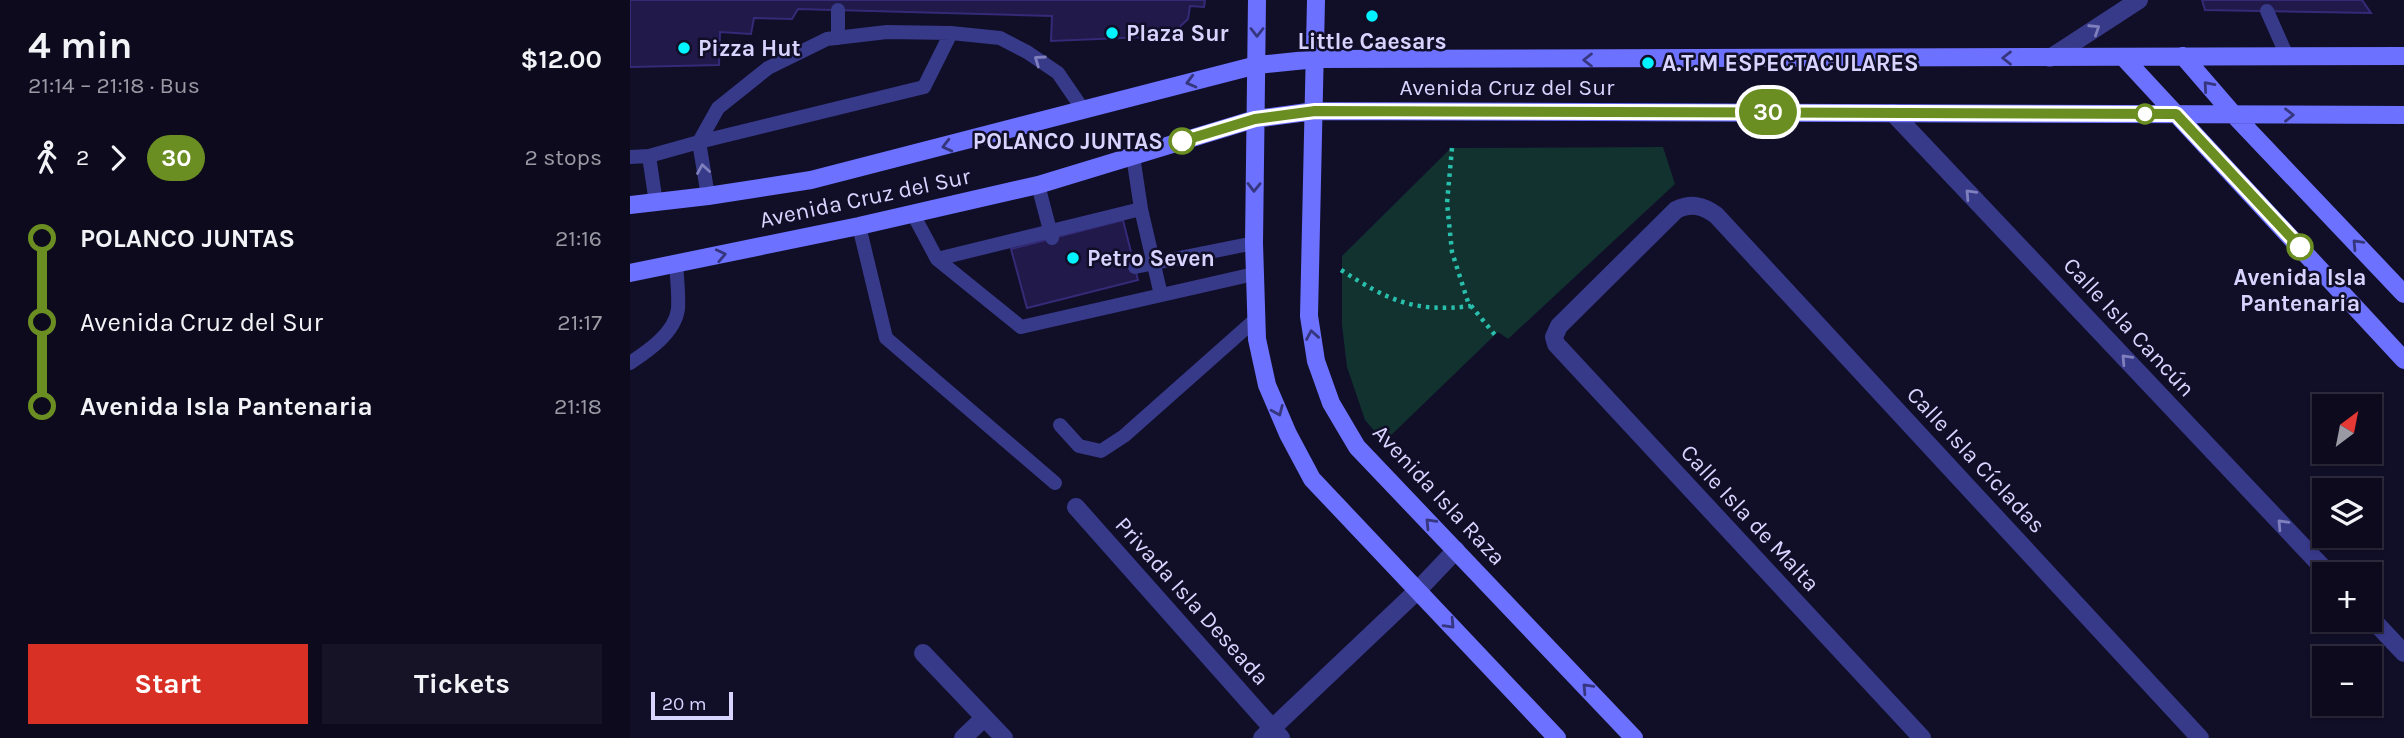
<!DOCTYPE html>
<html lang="en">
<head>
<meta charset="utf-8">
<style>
	:root { --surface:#0d0a1e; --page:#161327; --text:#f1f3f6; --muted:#9a9aa4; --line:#2d2b3c; --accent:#d93025 }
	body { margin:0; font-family:Karla,sans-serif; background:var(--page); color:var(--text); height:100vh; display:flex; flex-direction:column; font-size:26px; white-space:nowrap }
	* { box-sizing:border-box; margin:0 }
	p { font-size:23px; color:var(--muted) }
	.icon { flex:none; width:38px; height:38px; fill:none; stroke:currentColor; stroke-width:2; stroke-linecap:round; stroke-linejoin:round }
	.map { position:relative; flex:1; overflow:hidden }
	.details { display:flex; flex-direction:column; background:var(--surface); width:630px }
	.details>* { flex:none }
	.badge { padding:0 14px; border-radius:23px; font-size:24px; line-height:46px }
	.needle { width:46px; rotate:32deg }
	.buttons { position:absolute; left:1682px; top:394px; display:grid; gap:14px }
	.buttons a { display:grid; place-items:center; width:70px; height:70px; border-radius:0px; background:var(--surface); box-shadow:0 2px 5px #0004,0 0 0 2px var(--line); font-size:35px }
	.scale { position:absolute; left:21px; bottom:18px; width:82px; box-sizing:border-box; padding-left:7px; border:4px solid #d7d5ff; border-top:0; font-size:19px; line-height:24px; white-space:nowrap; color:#d7d5ff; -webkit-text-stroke:5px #110e28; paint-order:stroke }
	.map>.badge { position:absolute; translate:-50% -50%; box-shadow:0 0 0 4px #fff }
	.legs { display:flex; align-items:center; gap:10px; height:77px; padding:0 28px; font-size:23px }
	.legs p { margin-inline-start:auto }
	.overview { display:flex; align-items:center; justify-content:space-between; height:119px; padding:0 28px }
	h1 { font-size:38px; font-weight:700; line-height:52px }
	.action { display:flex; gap:14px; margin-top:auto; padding:14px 28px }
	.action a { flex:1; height:80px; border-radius:0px; background:var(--accent); color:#fff; font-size:28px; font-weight:700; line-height:80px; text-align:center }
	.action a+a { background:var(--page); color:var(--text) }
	ul { padding:0 28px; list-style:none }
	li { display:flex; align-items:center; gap:24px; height:84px; font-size:26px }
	li i { display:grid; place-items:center; width:10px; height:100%; margin:0 9px; background:currentColor }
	li i::after { content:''; width:18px; height:18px; margin:-9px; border:5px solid; border-radius:50%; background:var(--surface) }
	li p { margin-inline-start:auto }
	li:first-child i { background:linear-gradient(#0000 50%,currentColor 0) }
	li:last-child i { background:linear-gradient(currentColor 50%,#0000 0) }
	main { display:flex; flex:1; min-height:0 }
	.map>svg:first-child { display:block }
	.green { fill:#11322f }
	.building { fill:#20194a; stroke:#352a77; stroke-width:2 }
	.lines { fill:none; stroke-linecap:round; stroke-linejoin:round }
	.path { stroke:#29bfad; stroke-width:4.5; stroke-dasharray:3.5 5; stroke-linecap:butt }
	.lane { stroke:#373989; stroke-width:14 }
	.street { stroke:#373989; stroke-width:18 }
	.secondary { stroke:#6c71ff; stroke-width:18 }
	.oneway { stroke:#7f7fbe }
	.oneway2 { stroke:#35367e }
	.line-1-casing { stroke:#fff; stroke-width:16 }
	.line-1 { stroke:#6b8e23; stroke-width:10 }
	.poi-dot { fill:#01f4ff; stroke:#110e28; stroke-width:2.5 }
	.stop-1-dot { fill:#fff; stroke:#6b8e23; stroke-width:3.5 }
	.labels { text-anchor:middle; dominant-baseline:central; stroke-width:5; stroke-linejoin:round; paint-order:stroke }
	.poi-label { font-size:23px; font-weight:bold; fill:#d7d5ff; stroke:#110e28; text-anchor:start }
	.street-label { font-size:23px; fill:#d7d5ff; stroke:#110e28 }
	.stop-label { font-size:23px; font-weight:bold; fill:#d7d5ff; stroke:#110e28; text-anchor:end }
</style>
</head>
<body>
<main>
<section class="details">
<div class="overview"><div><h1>4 min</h1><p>21:14 – 21:18 · Bus</p></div><b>$12.00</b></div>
<div class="legs"><svg class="icon" aria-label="walk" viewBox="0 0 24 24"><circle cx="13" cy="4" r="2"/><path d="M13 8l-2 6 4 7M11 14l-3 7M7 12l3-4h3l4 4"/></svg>2<svg class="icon" aria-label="forward" viewBox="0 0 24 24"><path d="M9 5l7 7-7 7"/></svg><b class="badge" style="background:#6b8e23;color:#fff">30</b><p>2 stops</p></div>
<ul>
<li><i style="color:#6b8e23"></i><b>POLANCO JUNTAS</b><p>21:16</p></li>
<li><i style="color:#6b8e23"></i><span>Avenida Cruz del Sur</span><p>21:17</p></li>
<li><i style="color:#6b8e23"></i><b>Avenida Isla Pantenaria</b><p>21:18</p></li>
</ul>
<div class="action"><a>Start</a><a>Tickets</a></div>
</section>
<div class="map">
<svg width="1774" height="738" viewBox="0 0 1774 738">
	<rect width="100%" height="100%" fill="#110e28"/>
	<path class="green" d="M1033 147 1045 184 878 339 868 332 754 442 735 420 717 367 712 325V256L821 148Z"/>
	<path class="building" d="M0 0H575L574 7 560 6 558 19 540 36 421 41 422 16 168 9 162 19 124 18 121 34 90 32 89 65 0 67Z
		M1572 0H1732L1741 13 1575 10Z
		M493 220 508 280 397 308 381 249Z"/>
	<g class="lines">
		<path class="path" d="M822 148 817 203 822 252 838 302 865 335
			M711 270C758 300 784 313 841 306"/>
		<path class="lane" d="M1637 11 1657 56
			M208 38V10
			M19 156 26 203
			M503 156 511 209 531 295
			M0 157 19 156 69 142 88 108 138 68 197 39 257 32 321 33 370 38 397 52 428 73 454 111
			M408 185 422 238
			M78 196 69 142 294 87 321 33
			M283 214 307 259 391 327 624 274
			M229 226 256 338 425 483
			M307 259 511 209
			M505 267 624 243
			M0 363C18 351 45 333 48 309 49 295 47 278 46 264
			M430 425 449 446 471 451 494 436 626 319"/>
		<path class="street" d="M1420 58 1509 0
			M1263 113 1699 574
			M446 507 651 738
			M1740 617 1774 653
			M293 653 374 738
			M333 738 354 718
			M632 738 788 590 826 550
			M1292 738 926 344 924 337 929 326 1046 210C1061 203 1072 205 1086 215L1570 738"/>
		<path class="secondary" d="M627 0 624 243 627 339 637 385 658 434 682 479 927 738
			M686 0 679 316 686 361 701 403 727 447 1004 738
			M1553 56 1604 115 1774 294
			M1494 58 1774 360
			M0 205 78 196 181 180 627 65 686 59 1774 56
			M0 273 229 226 408 185 625 119 685 111 1774 115"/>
	</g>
	<defs><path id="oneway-chevron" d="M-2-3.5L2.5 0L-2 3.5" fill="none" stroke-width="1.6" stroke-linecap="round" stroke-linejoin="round" transform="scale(1.75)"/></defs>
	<g class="oneway">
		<use href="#oneway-chevron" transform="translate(1465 29) rotate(-33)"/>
		<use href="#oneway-chevron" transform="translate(409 60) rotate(-145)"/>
		<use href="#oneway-chevron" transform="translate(73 169) rotate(-99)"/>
		<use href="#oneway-chevron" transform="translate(1340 194) rotate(-133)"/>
		<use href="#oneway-chevron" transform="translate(1496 359) rotate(-133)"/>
		<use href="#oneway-chevron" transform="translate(1652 524) rotate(-133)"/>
	</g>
	<g class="oneway2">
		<use href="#oneway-chevron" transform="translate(627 32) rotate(90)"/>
		<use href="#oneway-chevron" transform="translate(1377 58) rotate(180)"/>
		<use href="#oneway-chevron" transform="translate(958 60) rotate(-180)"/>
		<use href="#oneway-chevron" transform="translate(561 82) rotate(165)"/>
		<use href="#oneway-chevron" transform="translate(1578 86) rotate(-131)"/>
		<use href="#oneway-chevron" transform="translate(1659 115)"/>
		<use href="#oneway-chevron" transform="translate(317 146) rotate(166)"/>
		<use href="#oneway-chevron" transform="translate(624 187) rotate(91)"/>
		<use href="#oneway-chevron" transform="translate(1727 244) rotate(-133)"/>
		<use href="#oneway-chevron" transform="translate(91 255) rotate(-12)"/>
		<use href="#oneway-chevron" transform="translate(682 335) rotate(-100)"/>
		<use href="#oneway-chevron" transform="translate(648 411) rotate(67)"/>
		<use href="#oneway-chevron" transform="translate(800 523) rotate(-134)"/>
		<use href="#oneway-chevron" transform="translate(820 624) rotate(47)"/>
		<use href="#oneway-chevron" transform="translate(957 688) rotate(-133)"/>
	</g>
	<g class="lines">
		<g class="line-1-casing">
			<path id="line-1" d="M552 141 625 119 685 111 1546 114 1670 247"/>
		</g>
		<use href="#line-1" class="line-1"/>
	</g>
	<g class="poi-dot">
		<circle cx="742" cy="16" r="7"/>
		<circle cx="482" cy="33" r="7"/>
		<circle cx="54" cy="48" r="7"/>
		<circle cx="1018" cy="63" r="7"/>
		<circle cx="443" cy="258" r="7"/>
	</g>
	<g class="stop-1-dot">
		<circle cx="1515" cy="114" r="9"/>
		<circle cx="552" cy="141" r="12"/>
		<circle cx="1670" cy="247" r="12"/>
	</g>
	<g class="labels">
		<g class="poi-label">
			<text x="496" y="33">Plaza Sur</text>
			<text x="742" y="41" text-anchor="middle">Little Caesars</text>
			<text x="68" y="48">Pizza Hut</text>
			<text x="1032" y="63">A.T.M ESPECTACULARES</text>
			<text x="457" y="258">Petro Seven</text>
		</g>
		<g class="street-label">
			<text x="877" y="87">Avenida Cruz del Sur</text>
			<text transform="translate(235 198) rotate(-12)">Avenida Cruz del Sur</text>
			<text transform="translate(1499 327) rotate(47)">Calle Isla Cancún</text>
			<text transform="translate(1346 460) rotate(47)">Calle Isla Cícladas</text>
			<text transform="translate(809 495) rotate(47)">Avenida Isla Raza</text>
			<text transform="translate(1120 518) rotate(47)">Calle Isla de Malta</text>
			<text transform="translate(562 601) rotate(48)">Privada Isla Deseada</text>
		</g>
		<g class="stop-label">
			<text x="533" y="141">POLANCO JUNTAS</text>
			<text x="1670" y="277" text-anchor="middle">Avenida Isla<tspan x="1670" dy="26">Pantenaria</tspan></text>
		</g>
	</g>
</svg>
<div class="buttons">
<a><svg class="needle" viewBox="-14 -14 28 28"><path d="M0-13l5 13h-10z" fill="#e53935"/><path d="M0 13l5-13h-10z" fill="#9a9aa4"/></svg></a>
<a><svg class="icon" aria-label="layers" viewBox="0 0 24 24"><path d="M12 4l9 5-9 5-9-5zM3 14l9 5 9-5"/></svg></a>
<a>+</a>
<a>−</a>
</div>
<div class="scale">20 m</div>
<b class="badge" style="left:1138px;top:112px;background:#6b8e23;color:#fff">30</b>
</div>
</main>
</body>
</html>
